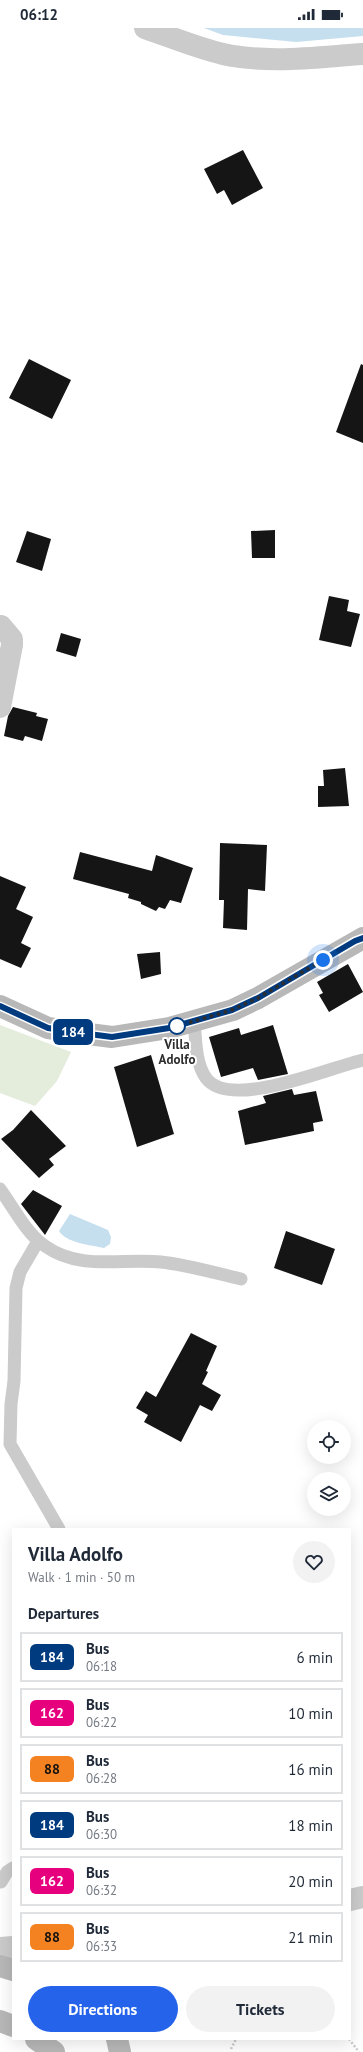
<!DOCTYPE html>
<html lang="en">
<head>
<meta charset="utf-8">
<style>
	:root { --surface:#fff; --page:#f2f2f3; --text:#1f2937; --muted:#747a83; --line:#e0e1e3; --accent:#2563eb }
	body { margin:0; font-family:"PT Sans",sans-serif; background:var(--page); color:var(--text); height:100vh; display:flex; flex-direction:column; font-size:15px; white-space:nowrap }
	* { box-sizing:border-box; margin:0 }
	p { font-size:13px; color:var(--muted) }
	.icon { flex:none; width:22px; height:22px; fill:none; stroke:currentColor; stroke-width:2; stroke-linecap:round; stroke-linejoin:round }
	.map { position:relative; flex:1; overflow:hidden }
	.side { position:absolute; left:12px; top:1500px; width:339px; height:512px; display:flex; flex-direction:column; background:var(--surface); border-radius:0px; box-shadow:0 4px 16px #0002 }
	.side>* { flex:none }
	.badge { padding:0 8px; border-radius:6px; font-size:14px; line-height:26px }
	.controls { position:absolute; left:307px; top:1392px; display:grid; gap:8px }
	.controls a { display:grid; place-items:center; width:44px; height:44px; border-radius:50%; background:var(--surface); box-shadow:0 4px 16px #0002; font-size:20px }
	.you { position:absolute; width:20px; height:20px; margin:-10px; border:3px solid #fff; border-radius:50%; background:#1a73e8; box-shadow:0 0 0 6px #1a73e833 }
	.map>.badge { position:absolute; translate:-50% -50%; box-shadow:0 0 0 2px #fff }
	h2 { padding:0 16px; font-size:15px; line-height:36px }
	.round { display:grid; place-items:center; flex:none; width:42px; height:42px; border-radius:21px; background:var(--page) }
	.head { display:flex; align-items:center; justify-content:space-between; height:68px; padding:0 16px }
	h1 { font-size:19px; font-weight:700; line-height:30px }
	.primary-button { display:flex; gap:8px; margin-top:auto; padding:8px 16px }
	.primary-button a { flex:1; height:46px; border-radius:24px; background:var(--accent); color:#fff; font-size:16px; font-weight:700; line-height:46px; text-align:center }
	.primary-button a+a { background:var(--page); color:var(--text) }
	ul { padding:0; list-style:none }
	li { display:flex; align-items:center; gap:12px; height:50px; margin:0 8px 6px; padding:0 8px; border:2px solid var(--line); border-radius:0px }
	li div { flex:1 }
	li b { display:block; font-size:15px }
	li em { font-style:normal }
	li .badge { min-width:44px; font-weight:700; text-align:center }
	.status { display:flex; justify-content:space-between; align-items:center; height:28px; padding:0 20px; background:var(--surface); direction:ltr }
	.status svg { height:11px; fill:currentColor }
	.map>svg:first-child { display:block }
	.green { fill:#e4ecdb }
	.water { fill:#c5dfee }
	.building { fill:#151515 }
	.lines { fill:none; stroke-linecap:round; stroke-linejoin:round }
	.path { stroke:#cbcbcb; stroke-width:2.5; stroke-dasharray:2 2; stroke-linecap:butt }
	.service { stroke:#cbcbcb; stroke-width:13 }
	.minor { stroke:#cbcbcb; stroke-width:22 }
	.secondary { stroke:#b8b8b8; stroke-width:22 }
	.line-casing { stroke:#fff; stroke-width:9 }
	.line { stroke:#003b80; stroke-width:6 }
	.walk { stroke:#2e2e2e; stroke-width:4; stroke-dasharray:0 7.2 }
	.stop-dot { fill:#fff; stroke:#003b80; stroke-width:2 }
	.labels { text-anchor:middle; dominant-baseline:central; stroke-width:4; stroke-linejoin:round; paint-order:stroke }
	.stop-label { font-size:13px; font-weight:bold; fill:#2e2e2e; stroke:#fff }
</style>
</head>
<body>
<div class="status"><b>06:12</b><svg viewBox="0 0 49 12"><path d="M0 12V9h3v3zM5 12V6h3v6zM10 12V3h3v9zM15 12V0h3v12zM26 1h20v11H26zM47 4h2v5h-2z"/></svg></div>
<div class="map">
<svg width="363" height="2024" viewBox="0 0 363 2024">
	<rect width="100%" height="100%" fill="#fff"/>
	<path class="green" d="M0 997 71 1024 57 1053 35 1078 0 1065Z"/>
	<path class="water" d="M204 0H363V8L296 14 223 7Z
		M70 1186 108 1202 111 1209 110 1216 104 1220C91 1217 66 1215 59 1203Z"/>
	<path class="building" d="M243 122 263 160 232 177 224 162 217 166 204 141Z
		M29 331 71 352 52 391 9 370Z
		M361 336 363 337V415L336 404Z
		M275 502V530H252L251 503Z
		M27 503 51 511 42 543 16 534Z
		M329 568 349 572 347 583 360 586 351 619 319 612Z
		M61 605 81 611 76 629 56 623Z
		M13 679 37 685 36 688 48 691 42 713 25 708 23 713 4 708 8 688Z
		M345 740 349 778 318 779V758H324L323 742Z
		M220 815 267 817 265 863 248 861 247 902 223 900 224 872H219Z
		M80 824 152 843 156 827 193 840 181 875 170 872 165 881 159 879 156 883 141 876V874L128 870 129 866 73 851Z
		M0 848 26 859 16 881 33 889 21 915 31 920 21 940 0 931Z
		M160 924 161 946 141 951 137 926Z
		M348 936 363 964 329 984 319 967 323 965 317 954Z
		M273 997 288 1046 258 1052 253 1040 221 1049 209 1009 239 1000 241 1007Z
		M151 1027 174 1106 137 1119 114 1039Z
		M292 1061 294 1067 316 1063 323 1093 313 1095 314 1103 245 1117 238 1083 266 1075 263 1068Z
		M31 1082 66 1118 49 1131 54 1137 39 1150 1 1111 13 1102Z
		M33 1162 62 1178 45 1207 21 1176Z
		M286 1203 335 1221 322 1257 274 1240Z
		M191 1305 217 1318 206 1343 208 1344 202 1356 221 1367 212 1383 200 1377 181 1414 144 1394 148 1387 136 1380 146 1363 156 1369Z"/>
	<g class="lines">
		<path class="path" d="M349 2011 359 2024
			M231 2021 236 2011"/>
		<path class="service" d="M194 993C196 1011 195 1035 206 1050 230 1083 330 1039 363 1032
			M0 1161C14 1180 25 1204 45 1218 80 1243 122 1230 161 1234 188 1237 215 1245 241 1251
			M38 1213 20 1244 16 1260 14 1353 11 1376 10 1416 59 1501
			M1 1854 7 1844 13 1840"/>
		<path class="minor" d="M145 0C171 9 197 20 223 26 268 36 317 29 363 26
			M0 679 12 617V611L1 598
			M350 1872 363 1869
			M0 1920 13 1919"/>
		<path class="secondary" d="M0 978 48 1000 81 1005 112 1009 169 1000 233 982 258 970 363 910
			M0 1938 13 1942
			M0 1993 13 1998
			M36 2011 54 2024
			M117 2011 120 2024"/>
	</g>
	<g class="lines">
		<g class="line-casing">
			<path id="line" d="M0 978 48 1000 81 1005 112 1009 169 1000 232 982 258 970 355 913 363 910"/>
		</g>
		<use href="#line" class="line"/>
		<path class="walk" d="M177 998 232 982 258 970 323 932"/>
	</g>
	<circle class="stop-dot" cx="177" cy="998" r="8"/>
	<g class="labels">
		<g class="stop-label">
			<text x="177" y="1016">Villa<tspan x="177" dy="15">Adolfo</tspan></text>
		</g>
	</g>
</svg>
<div class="controls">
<a><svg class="icon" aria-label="locate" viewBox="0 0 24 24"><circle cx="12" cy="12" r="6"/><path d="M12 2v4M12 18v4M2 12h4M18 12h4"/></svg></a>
<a><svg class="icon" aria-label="layers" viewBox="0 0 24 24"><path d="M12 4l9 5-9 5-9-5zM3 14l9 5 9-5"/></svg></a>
</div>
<div class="you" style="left:323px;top:932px"></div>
<b class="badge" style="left:73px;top:1004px;background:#003b80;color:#fff">184</b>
<section class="side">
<div class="head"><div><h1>Villa Adolfo</h1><p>Walk · 1 min · 50 m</p></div><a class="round"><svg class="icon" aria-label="heart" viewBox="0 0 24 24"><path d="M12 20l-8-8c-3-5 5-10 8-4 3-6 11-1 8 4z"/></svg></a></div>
<h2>Departures</h2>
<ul>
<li><span class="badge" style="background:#003b80;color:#fff">184</span><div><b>Bus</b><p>06:18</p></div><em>6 min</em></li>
<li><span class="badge" style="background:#e6007e;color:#fff">162</span><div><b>Bus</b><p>06:22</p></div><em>10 min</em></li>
<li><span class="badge" style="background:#f58220;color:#111">88</span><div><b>Bus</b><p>06:28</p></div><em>16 min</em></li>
<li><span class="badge" style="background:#003b80;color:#fff">184</span><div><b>Bus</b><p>06:30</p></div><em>18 min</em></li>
<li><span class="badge" style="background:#e6007e;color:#fff">162</span><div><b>Bus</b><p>06:32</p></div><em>20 min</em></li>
<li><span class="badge" style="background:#f58220;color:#111">88</span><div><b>Bus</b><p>06:33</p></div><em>21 min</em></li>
</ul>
<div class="primary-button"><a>Directions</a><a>Tickets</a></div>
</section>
</div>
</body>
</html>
